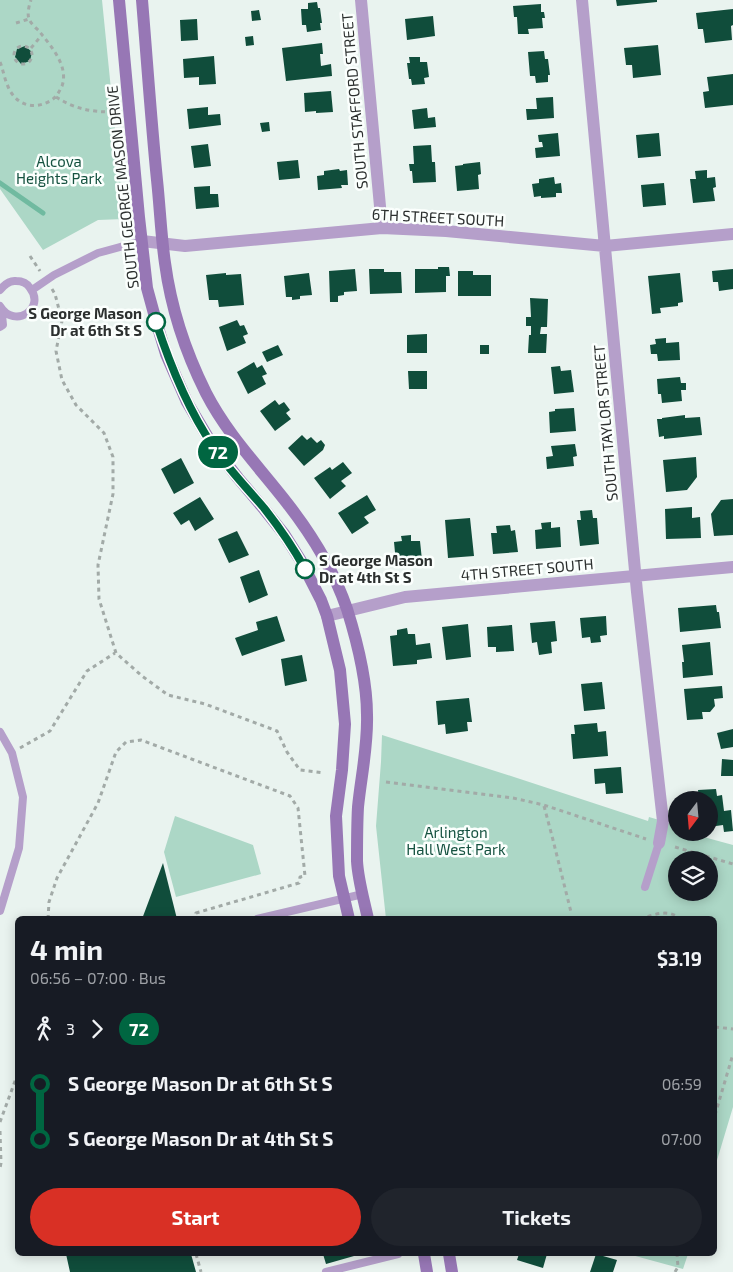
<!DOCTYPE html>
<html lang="en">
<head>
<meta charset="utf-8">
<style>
	:root { --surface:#171b24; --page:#20242c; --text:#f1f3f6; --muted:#9ea1a6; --accent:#d93025 }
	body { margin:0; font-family:"Exo 2",sans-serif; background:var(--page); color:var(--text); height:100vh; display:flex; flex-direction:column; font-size:19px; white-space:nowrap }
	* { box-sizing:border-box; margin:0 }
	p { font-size:16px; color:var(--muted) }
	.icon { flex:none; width:28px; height:28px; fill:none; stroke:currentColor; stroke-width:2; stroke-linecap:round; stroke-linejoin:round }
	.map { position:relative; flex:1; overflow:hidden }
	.drawer { position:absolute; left:15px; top:916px; width:702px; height:340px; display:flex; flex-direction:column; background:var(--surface); border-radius:8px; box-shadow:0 2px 12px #0003 }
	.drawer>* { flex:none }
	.badge { padding:0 10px; border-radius:16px; font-size:18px; line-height:32px }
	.needle { width:32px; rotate:196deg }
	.tools { position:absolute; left:668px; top:791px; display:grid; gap:10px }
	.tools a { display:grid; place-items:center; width:50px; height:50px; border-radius:50%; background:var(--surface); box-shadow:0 2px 12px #0003; font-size:25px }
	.map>.badge { position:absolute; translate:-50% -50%; box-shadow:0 0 0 2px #fff }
	.legs { display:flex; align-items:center; gap:8px; height:55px; padding:0 15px; font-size:16px }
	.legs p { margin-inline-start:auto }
	.head { display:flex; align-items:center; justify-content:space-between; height:85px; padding:0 15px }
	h1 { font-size:28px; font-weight:700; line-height:38px }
	.primary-button { display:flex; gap:10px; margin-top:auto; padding:10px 15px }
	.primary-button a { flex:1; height:58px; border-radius:30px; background:var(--accent); color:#fff; font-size:20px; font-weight:700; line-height:58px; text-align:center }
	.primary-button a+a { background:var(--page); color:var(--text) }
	ul { padding:0 15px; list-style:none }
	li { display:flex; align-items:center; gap:18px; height:55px; font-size:19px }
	li i { display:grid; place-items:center; width:8px; height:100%; margin:0 6px; background:currentColor }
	li i::after { content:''; width:12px; height:12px; margin:-6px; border:4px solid; border-radius:50%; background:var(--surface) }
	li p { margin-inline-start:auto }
	li:first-child i { background:linear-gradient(#0000 50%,currentColor 0) }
	li:last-child i { background:linear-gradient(currentColor 50%,#0000 0) }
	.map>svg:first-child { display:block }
	.green { fill:#acd7c6; fill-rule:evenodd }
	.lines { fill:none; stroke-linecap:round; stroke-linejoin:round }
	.stream { stroke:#70baa0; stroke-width:5 }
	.building { fill:#104d3b }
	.path { stroke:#a2aaa7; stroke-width:3; stroke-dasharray:4 4; stroke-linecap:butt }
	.lane { stroke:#b59fca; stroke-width:8 }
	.street { stroke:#b59fca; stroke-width:12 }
	.secondary { stroke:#9777b5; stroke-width:12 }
	.line-1-casing { stroke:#fff; stroke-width:11 }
	.line-1 { stroke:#006641; stroke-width:8 }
	.stop-1-dot { fill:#fff; stroke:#006641; stroke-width:2.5 }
	.labels { text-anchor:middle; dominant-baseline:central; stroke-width:5; stroke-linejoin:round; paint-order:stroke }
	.street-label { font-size:15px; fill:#2c302f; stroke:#fbfffd }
	.park-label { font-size:15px; fill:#155240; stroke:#fbfffd }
	.stop-label { font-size:15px; font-weight:bold; fill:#2c302f; stroke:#fbfffd; text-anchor:end }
</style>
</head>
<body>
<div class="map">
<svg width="733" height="1272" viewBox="0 0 733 1272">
	<rect width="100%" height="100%" fill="#e9f3ef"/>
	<path class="green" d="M0 0H102L124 219 98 220 43 250 0 189Z
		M382 735 514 777 648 821 649 817 676 825V832L689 833 733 845V1107L715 1167V919H386L376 826 381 762ZM676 860H709V892H676Z
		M175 816 253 845 261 874 176 897 164 852Z
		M628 1254H688L683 1269Z"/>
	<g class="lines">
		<path class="stream" d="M0 183 43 213"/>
	</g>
	<path class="building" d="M616 0H657V2L617 6Z
		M317 2 318 8H320L322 23H320L321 30 307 32 306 25H302L301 9H308V3Z
		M541 4V12H544L545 18H542L543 28 528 29 529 34H518L517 17H514L513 6Z
		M733 9V25L731 26 732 40 705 43 703 29H698L696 13Z
		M259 10 261 20 252 21 251 11Z
		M433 16 435 36 407 40 405 19Z
		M197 19 198 40 181 41 180 20Z
		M253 36 254 45 246 46 245 37Z
		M322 43 323 54H320L321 66 331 64 332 76 286 81 282 48Z
		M658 45 661 75 633 78 632 65H626L624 48Z
		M25 46 32 52 30 61 21 64 15 57 17 49Z
		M544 51 545 59H548L550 75H548V82L536 83 535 76H530L528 52Z
		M214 56 216 84 199 85V77L184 78 183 59Z
		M409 57H420V62H427L429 77 424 78 425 84 412 85 411 79H409L407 63H410Z
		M733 74V105L705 108 703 92 709 91 707 77Z
		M331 91 333 112 316 113V111L305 112 304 93Z
		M553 97 554 118 527 120 526 109H537L536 98Z
		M208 107V115L220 114 221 125 189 129 187 109Z
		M427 108 428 118 435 117 436 127 414 129 412 110Z
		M269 122 270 131 262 132 260 123Z
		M558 133 560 156 536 158 535 148 543 147 542 142H539L538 135Z
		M659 133 661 156 638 158 636 135Z
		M208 144 211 166 194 168 191 146Z
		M431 145 432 162H435L436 182 413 183 412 171H410L409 164H414L413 146Z
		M298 160 300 178 279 180 277 162Z
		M480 162 481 174 478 175 479 189 457 191 455 166 463 165V164Z
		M339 169 340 171 347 170 348 185H341L342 188 318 190 317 176 324 175V171Z
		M707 170V178L715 177 716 187 713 188 715 201 693 203 690 179H696L695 171Z
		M554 177 555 184 561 183 562 193H556V197L541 198V196L534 197 532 184 539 183V179Z
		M664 183 666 205 643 207 641 185Z
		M210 186V194H218L219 207 196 209 194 187Z
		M438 267H449L450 276H446V292L415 293V269H438Z
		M355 269 357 291 344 292V295L338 296V302H330L329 271Z
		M369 269H384V272H401L402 293 370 294Z
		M733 269V289L719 291 718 282H713L712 271Z
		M458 271H473V275H491V296H458Z
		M226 273V275L241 274 244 305 219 307 218 300H209L206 275Z
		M309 273 312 295 300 296V299L292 300V297H286L284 276Z
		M680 273 683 302 678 303V306L660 308 661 313 652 314 648 276Z
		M530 298 548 299 547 327H541L540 334H547L546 353H528L529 335H531V326H526V317H531Z
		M237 320 240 326 244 325 248 334 243 336 246 343 227 351 219 327Z
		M427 334V353H407V335Z
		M666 338V343L679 342 680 360 658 361 657 354H651L650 345 656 344 655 339Z
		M278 345 283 355 267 362 262 352Z
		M480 345H489V354H480Z
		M254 362 257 368 262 365 267 374 262 376 266 384 248 394 237 372Z
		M560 366 561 371 571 370 574 392 554 394 551 367Z
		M408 371H427V389H409Z
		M680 377 681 383H686V390H681L682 401 662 403 661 394H658L657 379Z
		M275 400 279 405 284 402 290 410 286 413 291 419 275 431 260 411Z
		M574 408 576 431 550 433 549 412 555 411V409Z
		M685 415V418L700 417 702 435 664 439V436L659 437 657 419H662V418Z
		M302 435 307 440 311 437 317 443 321 440 325 445 323 450 304 466 288 448Z
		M575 444 577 456 573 457 574 466 547 469 546 457 553 456 551 446Z
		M696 457 697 477 687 490 666 492 663 460Z
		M181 458 194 483 174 494 161 469Z
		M343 462 352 473 341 481 346 486 330 499 314 478 330 467 332 470Z
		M367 495 376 510 364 517 369 523 352 534 338 513Z
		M200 497 214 519 195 531 189 520 181 525 173 513Z
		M733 499V535L714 536 711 514 721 500Z
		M692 507V518L700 517 701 538 666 539 665 509Z
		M592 510 593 518H597L599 544 580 546 577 520H581L580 511Z
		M470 518 474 556 448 558 445 520Z
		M551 522V528L560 527 561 547 536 549 535 530 542 529 541 523Z
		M510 525 511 531 515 530 518 552 493 554 491 533H497L496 526Z
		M237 531 249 555 229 563 218 539Z
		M411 535V541H420L422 560 413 561 414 565H404V562L396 563 394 542 402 541 401 536Z
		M259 570 268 595 249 603 240 577Z
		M716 605 717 612H719L721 628 680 632 678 608Z
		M277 616 285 641 242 656 235 638 258 630 256 622Z
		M606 616 607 635 600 636 601 642 591 643 590 637 582 638 580 618Z
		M555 621 557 641 551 642 552 653 539 655 537 642 532 643 530 623Z
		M468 624 471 657 446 660 442 627Z
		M512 625 514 651 496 652V647H488L487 627Z
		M407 628 408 634H415L416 645 430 643 432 658 417 660V664L393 666 390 636 397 635V630Z
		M710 642 713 675 683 678 682 662H684L682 645Z
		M302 655 307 681 285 686 281 659Z
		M602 682 605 709 584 711 581 684Z
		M722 686 723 698 714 699 715 706 710 712H702L703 719 687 720 684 689Z
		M469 698 472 722H467L468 731 446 734 445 724 438 725 436 701Z
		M597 723 598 732 606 731 608 756 573 759 571 734H575L574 725Z
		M733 729V747L721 749 717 733Z
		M722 759 733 760V776H721Z
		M621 767 623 793 606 794 605 783 595 784 594 769Z
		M716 789 717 796 722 795 724 811 731 810 733 831 724 832 723 825 709 827V800H699L698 790Z
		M163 863 177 919H142Z
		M66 1254H191L196 1272H70Z
		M323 1254H361L326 1264Z
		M519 1254H547L543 1268 517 1260Z
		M596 1254 617 1260 613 1272H590Z"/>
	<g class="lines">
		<path class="path" d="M16 23 29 19
			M14 55a9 9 0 1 1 18 0a9 9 0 1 1-18 0Z
			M31 48 42 35
			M0 62C3 69 4 77 7 84 14 104 32 111 50 101 56 98 59 92 62 86 69 66 51 46 39 31 36 28 31 24 29 19 27 13 29 6 31 0
			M56 97C75 109 91 112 113 112
			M30 256 40 271
			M52 289 55 294 62 321 56 351 62 380 76 405 104 433 113 457V494L98 565 99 599 116 653 142 676 168 695 205 704 277 731 287 752 300 770 324 773
			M20 748 50 731 87 671 115 653
			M386 782 513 798 544 805 646 839
			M544 806 552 836 571 912
			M675 847 733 864
			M48 919 49 902 57 878 98 803 116 752 126 742 141 740 290 796 298 808 305 876 300 877 299 883 196 913 198 919
			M640 919C654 915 668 908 680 919
			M715 1027 733 1029
			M715 1115 733 1054
			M0 1122 18 1073
			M0 1131 1 1163 0 1168
			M196 1254 201 1272
			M675 1272 678 1267 677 1254"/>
		<path class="lane" d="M0 290C4 285 9 280 16 281 22 281 27 283 30 288 46 308 15 330 0 306
			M32 290 54 275 98 253 142 241
			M0 327 3 325 2 315
			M0 732 12 753 23 797 19 848 0 911
			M645 887 659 843
			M257 919 363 894
			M326 1272 398 1254"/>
		<path class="street" d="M361 0 382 228
			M582 0 637 592 663 821 659 843
			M142 241 185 246 382 228 446 231 605 246 733 234
			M327 616 405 597 733 567"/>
		<path class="secondary" d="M119 0 139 217 147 288 156 321 166 354 187 402 213 446 238 478 264 509 284 534 301 561 321 600 327 616 340 670 345 724 342 770 336 816 339 876 349 919
			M142 0C147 60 151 120 157 180 160 208 161 236 165 263 171 308 186 353 206 393 227 434 259 467 287 503 312 535 334 571 347 609 357 641 367 681 367 715 368 746 361 777 358 807 357 825 357 844 357 861 358 880 364 900 368 919
			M424 1254 427 1272
			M449 1254 452 1272"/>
	</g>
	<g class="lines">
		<g class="line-1-casing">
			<path id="line-1" d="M156 322C170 365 187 408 213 446 228 469 247 488 264 508 279 527 293 547 305 569"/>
		</g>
		<use href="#line-1" class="line-1"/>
	</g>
	<g class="stop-1-dot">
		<circle cx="156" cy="322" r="9"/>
		<circle cx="305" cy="569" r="9"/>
	</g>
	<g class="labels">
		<g class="street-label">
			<text transform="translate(354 101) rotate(-95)">SOUTH STAFFORD STREET</text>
			<text transform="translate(122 187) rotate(-96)">SOUTH GEORGE MASON DRIVE</text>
			<text transform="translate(438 217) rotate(3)">6TH STREET SOUTH</text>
			<text transform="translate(605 423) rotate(-95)">SOUTH TAYLOR STREET</text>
			<text transform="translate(527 569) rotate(-5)">4TH STREET SOUTH</text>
		</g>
		<g class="park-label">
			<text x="59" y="161">Alcova<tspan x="59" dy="17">Heights Park</tspan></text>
			<text x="456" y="832">Arlington<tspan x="456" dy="17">Hall West Park</tspan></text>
		</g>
		<g class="stop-label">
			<text x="142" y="313">S George Mason<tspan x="142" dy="17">Dr at 6th St S</tspan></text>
			<text x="319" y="560" text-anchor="start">S George Mason<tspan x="319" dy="17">Dr at 4th St S</tspan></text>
		</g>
	</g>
</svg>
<div class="tools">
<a><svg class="needle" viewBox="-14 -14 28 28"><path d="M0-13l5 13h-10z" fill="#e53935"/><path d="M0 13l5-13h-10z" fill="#9ea1a6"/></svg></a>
<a><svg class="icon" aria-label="layers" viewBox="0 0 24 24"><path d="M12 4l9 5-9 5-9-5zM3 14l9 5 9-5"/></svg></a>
</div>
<b class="badge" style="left:218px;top:452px;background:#006641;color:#fff">72</b>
<section class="drawer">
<div class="head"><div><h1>4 min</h1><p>06:56 – 07:00 · Bus</p></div><b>$3.19</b></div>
<div class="legs"><svg class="icon" aria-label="walk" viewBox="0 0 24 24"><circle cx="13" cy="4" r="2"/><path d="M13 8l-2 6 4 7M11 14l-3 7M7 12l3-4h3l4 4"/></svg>3<svg class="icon" aria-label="forward" viewBox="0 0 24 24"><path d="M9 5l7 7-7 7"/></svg><b class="badge" style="background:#006641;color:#fff">72</b></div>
<ul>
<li><i style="color:#006641"></i><b>S George Mason Dr at 6th St S</b><p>06:59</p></li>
<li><i style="color:#006641"></i><b>S George Mason Dr at 4th St S</b><p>07:00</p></li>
</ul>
<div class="primary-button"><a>Start</a><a>Tickets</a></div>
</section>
</div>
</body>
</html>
